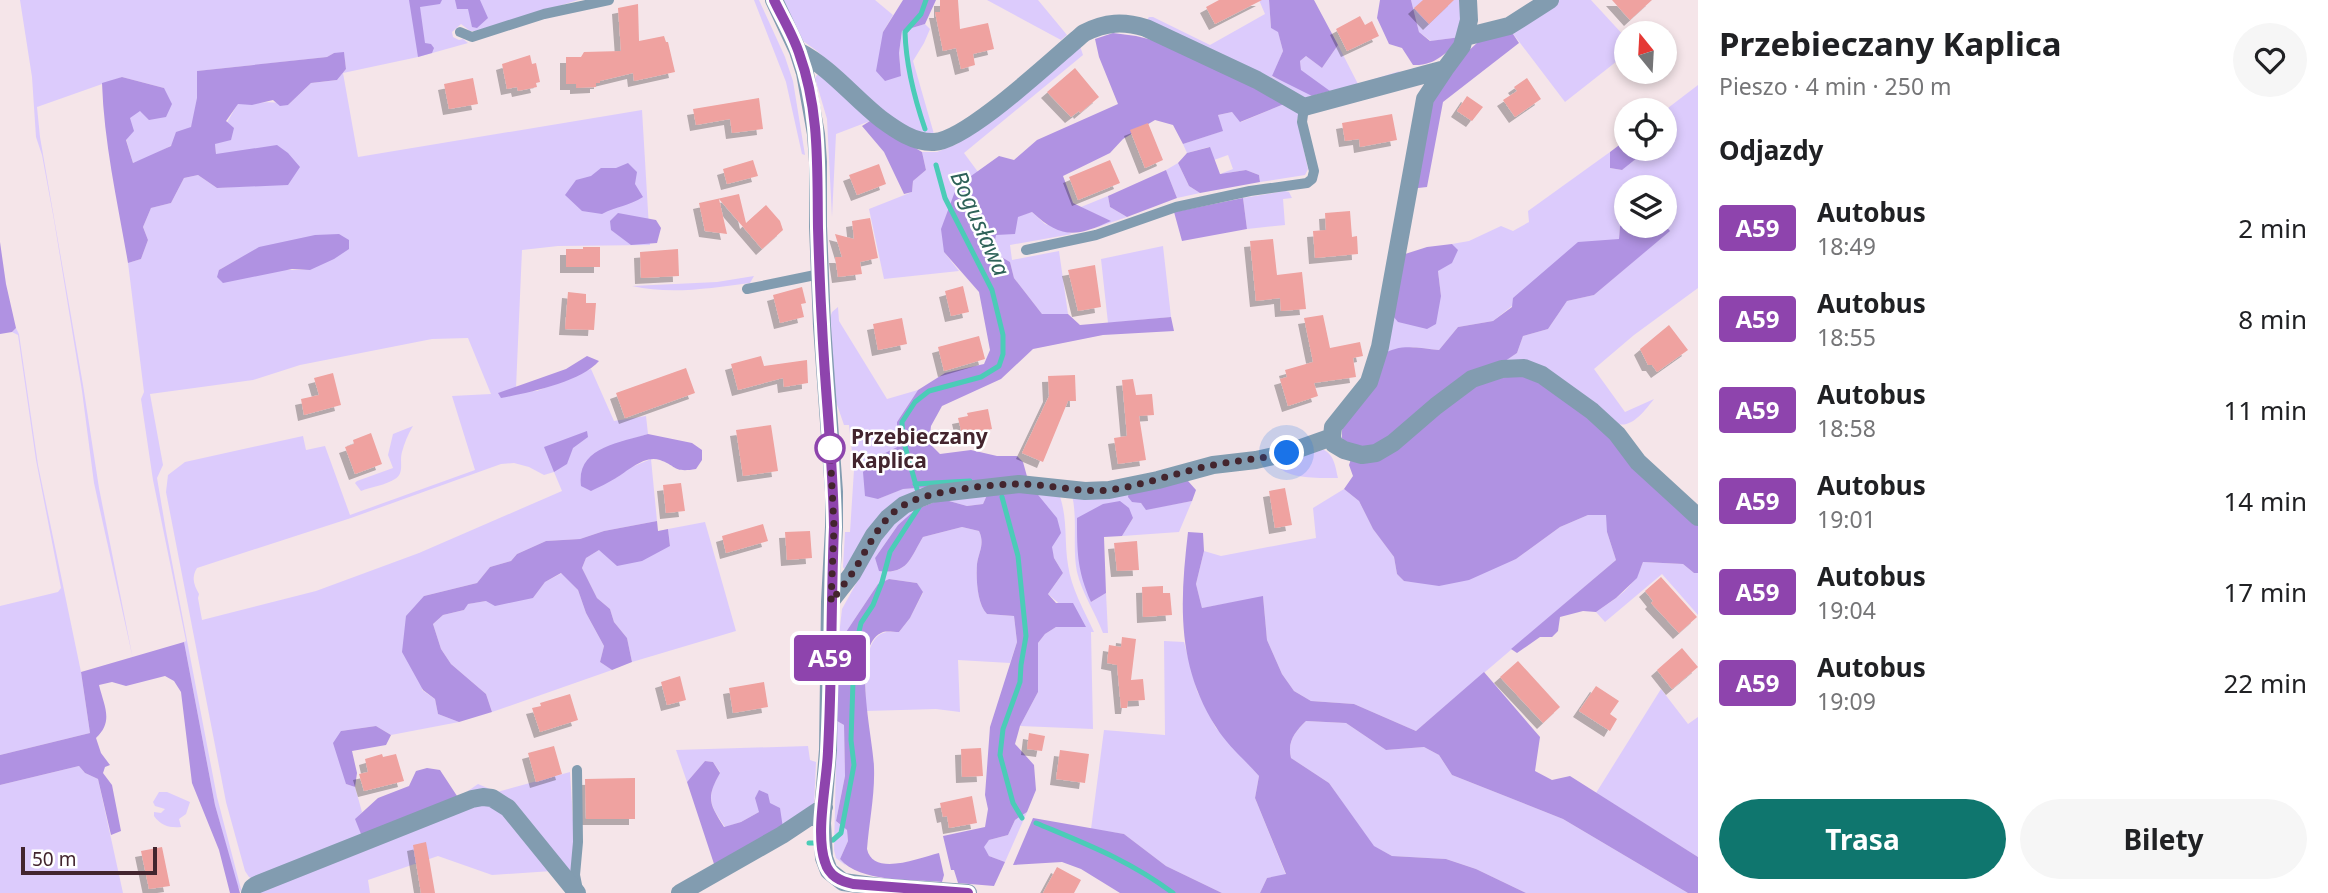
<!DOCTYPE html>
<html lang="pl">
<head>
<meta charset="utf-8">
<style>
	:root { --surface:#fff; --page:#f6f6f6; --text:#202124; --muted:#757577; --accent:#0f766e }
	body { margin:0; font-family:"Noto Sans",sans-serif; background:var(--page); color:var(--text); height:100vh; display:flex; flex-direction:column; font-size:26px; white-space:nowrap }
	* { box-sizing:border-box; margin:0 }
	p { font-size:23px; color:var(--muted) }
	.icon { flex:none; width:38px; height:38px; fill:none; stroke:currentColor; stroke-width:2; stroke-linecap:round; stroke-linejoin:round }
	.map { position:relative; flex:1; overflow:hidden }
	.panel { display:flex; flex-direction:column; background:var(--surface); width:630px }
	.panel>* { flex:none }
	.badge { padding:0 14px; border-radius:5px; font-size:24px; line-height:46px }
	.needle { width:46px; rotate:342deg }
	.fabs { position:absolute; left:1614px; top:21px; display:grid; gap:14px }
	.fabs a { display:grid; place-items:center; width:63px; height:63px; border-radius:50%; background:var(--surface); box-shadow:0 4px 10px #0003; font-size:35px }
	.scale { position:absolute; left:21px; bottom:18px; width:136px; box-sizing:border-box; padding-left:7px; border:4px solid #43252e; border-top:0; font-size:19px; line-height:24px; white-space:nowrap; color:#43252e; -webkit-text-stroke:5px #fff; paint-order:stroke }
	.you { position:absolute; width:35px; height:35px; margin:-18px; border:5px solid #fff; border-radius:50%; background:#1a73e8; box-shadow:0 0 0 10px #1a73e833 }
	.map>.badge { position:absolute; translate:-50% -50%; box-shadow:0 0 0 4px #fff }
	h2 { padding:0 21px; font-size:26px; line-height:63px }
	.round { display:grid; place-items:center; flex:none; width:74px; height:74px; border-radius:37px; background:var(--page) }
	.head { display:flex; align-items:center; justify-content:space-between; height:119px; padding:0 21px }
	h1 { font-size:33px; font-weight:700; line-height:52px }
	.cta { display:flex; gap:14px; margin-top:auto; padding:14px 21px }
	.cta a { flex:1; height:80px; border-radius:42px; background:var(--accent); color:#fff; font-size:28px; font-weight:700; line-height:80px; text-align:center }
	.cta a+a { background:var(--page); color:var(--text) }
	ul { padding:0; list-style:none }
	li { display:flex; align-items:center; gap:21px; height:91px; padding:0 21px }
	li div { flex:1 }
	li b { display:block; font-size:26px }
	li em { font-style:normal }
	li .badge { min-width:77px; font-weight:700; text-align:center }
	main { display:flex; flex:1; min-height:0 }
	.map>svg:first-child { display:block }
	.green { fill:#dccbfc; fill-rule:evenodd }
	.forest { fill:#b092e2 }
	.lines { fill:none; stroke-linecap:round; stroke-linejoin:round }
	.stream { stroke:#4bccb7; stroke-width:5 }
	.building { fill:#efa2a0; filter:url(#shadow) }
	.lane { stroke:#829cb0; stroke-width:10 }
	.street { stroke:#829cb0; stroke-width:18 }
	.line-casing { stroke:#fff; stroke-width:16 }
	.line { stroke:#8e44ad; stroke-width:10 }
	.walk { stroke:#43252e; stroke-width:7; stroke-dasharray:0 12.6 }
	.stop-dot { fill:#fff; stroke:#8e44ad; stroke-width:3.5 }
	.labels { text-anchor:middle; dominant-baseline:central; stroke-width:5; stroke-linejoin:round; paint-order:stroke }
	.stop-label { font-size:21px; font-weight:bold; fill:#43252e; stroke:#fff; text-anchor:start }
	.water-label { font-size:23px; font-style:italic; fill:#2e6259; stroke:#fff }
</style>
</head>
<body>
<main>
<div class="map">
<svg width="1698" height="893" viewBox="0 0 1698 893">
	<defs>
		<filter id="shadow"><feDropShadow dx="-6" dy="6" stdDeviation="0" flood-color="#0004"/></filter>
	</defs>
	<rect width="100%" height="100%" fill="#f5e5e9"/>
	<path class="green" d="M20 0H578L480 31H470L461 24 452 32 453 37 459 40 463 39 468 43 418 57 343 73 358 157 642 110 650 245 558 246 522 250 516 388 499 393 537 391 591 369 614 421 646 416 648 434 604 448 616 478 627 469 651 459 657 521 604 531 580 539 546 541 517 554 511 561 490 567 477 583 424 596 422 690 435 699 438 714 459 722 391 735 376 726 341 731 346 784 355 787 362 812 356 819 363 839 254 879 249 877 245 871 226 802 166 492 168 475 185 462 303 436 306 450 325 446 350 515 475 470 452 396 491 394 468 338 432 339 300 365 253 380 150 394 163 465 157 478 166 531 217 797 242 893 237 885 215 805 184 642 186 641 153 480 141 399 144 392 128 263 141 259 148 240 143 227 151 208 171 203 184 178 198 175 217 188 249 186 216 154 215 144 238 103C257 105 269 99 288 105L311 83 337 80 346 69 344 53H334L327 57 198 71C197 88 199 109 192 125 184 143 150 157 133 163L126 139 129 118 164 88 122 77 37 107 40 137 83 385 99 488 133 659 94 483 82 391 54 220 42 155 36 137 32 77ZM240 258 310 270H219ZM514 463 529 467 544 475 554 472 562 491 419 553 316 591 202 620 198 598 199 594C194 585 191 578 197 568L351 518 501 464Z
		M754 0H759L785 57 793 81 805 155 802 154 786 82Z
		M783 0H875L893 15 883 32 901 76 899 53 902 31 925 24 930 29 924 43 913 61 934 134 922 135 890 119 817 51 803 41Z
		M987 0H1038L1067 35 1061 40Z
		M1259 0H1269L1271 28 1278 31 1283 51 1272 77 1329 91 1301 71 1300 61 1306 56 1322 68 1338 45 1358 84 1400 71 1390 79 1307 99 1147 20 1149 17H1153L1210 45 1265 14Z
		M1411 0H1464L1461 37 1431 41 1419 32Z
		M1558 0H1591L1626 38V54L1565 102 1511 31Z
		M1080 46 1083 55 964 153 978 172 957 186 944 252 959 271 884 279 869 209 912 192 913 181 926 170 922 152H937L957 144Z
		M820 74 870 121 836 134 832 217 827 119 815 78 817 75Z
		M1698 85V288L1634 335 1594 369 1625 412 1654 399C1645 410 1633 428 1617 424L1494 368 1517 353 1523 336 1548 329 1567 301 1594 295 1669 231 1664 224V187H1626V221L1620 226 1619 239 1512 306 1493 321 1458 327 1439 350 1413 347 1382 355 1393 316 1441 296 1438 271 1457 250 1452 244 1469 241 1501 226 1513 231 1529 222 1528 211 1610 152V168L1622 170C1638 156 1642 149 1664 149V141L1676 135 1670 115H1664V111Z
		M1284 104 1300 114 1297 119 1308 169 1305 175 1260 182 1259 175 1246 170 1220 174 1233 169 1228 155 1214 160 1209 147 1187 153 1183 144 1222 131 1218 115 1232 112 1241 122Z
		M1178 163 1189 186 1200 193 1177 198 1166 170Z
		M1285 191 1289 192 1292 198 1283 199 1285 225 1247 229 1243 198Z
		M1108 196 1110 207 1127 217 1095 228 1110 221 1081 207Z
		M1032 212 1045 224 1072 234 1010 245 1012 260 1059 251 1068 314H1042L1014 278 1010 262 993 252 996 234 1018 216Z
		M1163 246 1171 317 1108 323 1101 259Z
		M754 276 750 283C711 288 671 295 632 286L717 282Z
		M838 307 839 321 887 399 918 390 897 422V447L877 457 878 499 902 489 927 487 845 570 843 567 845 532H850L854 470 849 425H844L834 396 830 318 832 312Z
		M16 328 19 334 38 465 81 672 90 733 0 755V606L58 592 61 588 36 460 18 335 12 332Z
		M413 426C408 434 404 444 402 452 399 462 405 473 395 479 386 485 371 487 361 491L355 483 357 481 393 468 388 455 393 434Z
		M1321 449C1334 453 1335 465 1338 478 1321 478 1281 480 1275 461Z
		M1344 489 1359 501 1373 529 1394 557 1397 574 1404 581 1421 582 1516 559 1560 527 1588 515H1607V532L1616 560 1416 731 1354 704 1311 701 1294 691 1282 674 1267 640 1263 597 1202 608 1196 584 1204 551 1221 556 1316 538 1313 508Z
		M1034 490 1059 494C1068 518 1064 540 1068 565 1071 588 1084 610 1094 632H1091L1093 729 1020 726 1038 692V643L1045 634 1056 627 1085 626 1048 594 1063 573 1054 558Z
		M1001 491 987 495 983 504 967 506 942 499 928 502 898 525 875 558 880 571C908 575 910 558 923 537L962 527 979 531C985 544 979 551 977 564 976 579 977 604 987 614L1014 616 1017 642 1010 663 958 660 960 712 936 709 866 711C866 691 861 641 883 633 887 631 894 632 899 632L910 618 923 593 917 583 889 579 878 584 838 644 842 609 883 535 896 518 911 506 927 499Z
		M1129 491 1147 509 1192 501 1179 532 1122 536 1133 518 1103 504 1091 602 1106 593 1108 633H1103C1095 612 1082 593 1077 572 1072 547 1078 520 1072 495Z
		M705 522 736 631 632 662 627 638 614 622 610 609 597 598 582 568 586 558 599 550 670 546 668 529Z
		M1643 562 1683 564 1694 573H1698V615L1662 574 1605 622 1596 612C1618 597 1634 588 1643 562Z
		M562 573 578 590 586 613 604 646 600 662 612 670 492 712 486 694 451 664 441 649 433 624 443 615 464 610 467 604 486 601 533 598 545 582Z
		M1164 641 1184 642 1197 691 1216 728 1259 776 1255 798 1286 875 1267 878 1260 893H1222L1166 866 1124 834 1091 829 1104 730 1165 735Z
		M1661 689 1688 724 1698 717V857L1596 793Z
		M837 721 844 725 845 776 836 821 847 830 848 841 840 859 846 866 836 858 834 850Z
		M1306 721 1346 723 1386 750 1424 747 1439 755 1452 775 1563 819 1688 893H1526L1476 869 1446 859 1392 856 1373 846 1329 783 1291 758C1287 741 1295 732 1306 721Z
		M808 746 810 760 816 762 814 807 783 828 759 812 741 822 725 827C709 804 706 798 720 772L713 762 705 761 687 782 676 750Z
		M79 766 85 773 98 779 123 893H0V785Z
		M570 772 574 837 571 874 512 806 468 796V791L478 784 497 792Z
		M159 792H167L190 802 186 814 179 819 181 827C170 828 161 826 154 816V812L161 813 165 809 155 806 153 802Z
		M472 804 499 807 552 871 492 875 438 856 368 880 370 893H255Z
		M1027 812 1005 862 989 856 983 847 989 840 1008 835 1015 820Z"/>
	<path class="forest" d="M409 0H442L440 4 420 7 425 43 431 44 434 48 432 53 418 57Z
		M455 0H480L488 18 477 28 472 27 468 9H457Z
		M903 0H936L925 24 902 31 899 53 901 76 885 81 876 71 883 32Z
		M1269 0H1314L1338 45 1322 68 1306 56 1300 61 1301 70 1330 91 1312 96 1272 76 1283 51 1278 32 1271 28Z
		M1380 0H1411L1419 32 1430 41 1461 37C1447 53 1435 66 1413 65L1402 48 1389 44 1377 18Z
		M1511 31 1519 43 1443 102 1427 187 1418 188 1415 184 1430 100 1464 55 1478 42Z
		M1113 33 1136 36 1173 45 1284 104 1240 122 1232 112 1218 115 1223 131 1183 144 1173 125 1155 120 1123 139 1110 153 1063 176 1073 203 1111 221C1076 237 1061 239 1032 212L1018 217 1015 234 996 235 993 252 1010 262 1014 278 1042 314H1068L1080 325 1171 317 1174 331 1103 335 1033 349 1001 379 942 406 931 426 929 443 940 454 971 450 997 456H1017L1023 462 1028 480 903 489 878 499 865 496 863 472 877 457 897 447V422L918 390 945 373 984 364 990 350 979 292 944 252 941 229 957 186 999 156 1014 160 1037 140 1118 104 1099 57 1095 39Z
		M344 52 346 69 337 80 311 83 288 105 280 106 273 100 252 105 238 104 226 121 234 128 231 140 215 144 216 154 277 145 288 153 300 167 288 185 217 188 198 175 184 178 171 203 151 208 143 227 148 240 141 259 128 263C118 204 104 144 102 83L122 77 164 88 172 104 166 117 149 120 140 111 130 118 134 131 126 140 133 163 171 146 176 132 191 127 197 98V71L327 57 334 53Z
		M870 121 922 152 926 170 913 181 912 192 904 194 884 152 862 126Z
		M1626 140V149H1648L1622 170 1610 168V152Z
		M1210 147 1220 174 1246 170 1259 175 1260 182 1200 193 1189 186 1178 163 1187 153Z
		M628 163 637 172 635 184 643 197C629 206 617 206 602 214L582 211 565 195 576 180 591 176 601 168H616Z
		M1166 170 1177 198 1127 217 1110 207 1108 196Z
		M1243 198 1247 229 1182 241 1174 212Z
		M618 213 656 220 661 228 657 243 631 245 611 230 610 221Z
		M1626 221V226L1664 224 1670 231 1594 295 1567 301 1548 329 1523 336 1517 353 1376 448 1345 445 1342 438V430L1382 355C1399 343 1419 348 1439 350L1458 327 1493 321 1512 307 1513 298 1578 242 1619 239 1620 226Z
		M339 234 349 240V249L334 259 310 270 292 269 223 283 217 277 219 270 259 247 315 235Z
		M0 242 6 284 16 328 12 332 0 334Z
		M1452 244 1458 250 1452 263 1438 271 1441 296 1436 324 1427 329 1398 322 1393 316 1402 255 1427 247Z
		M587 356 599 361C581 382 528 393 501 398L498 393 566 369Z
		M1529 374 1578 405 1698 524V573H1694L1683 564 1643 562 1637 578 1616 598 1596 612 1583 611 1560 617 1558 631 1552 637H1540L1517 653 1511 649 1616 560 1607 532 1606 515H1588L1560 527 1516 559 1469 580 1439 586 1404 581 1397 574 1394 557 1373 529 1359 501 1344 489 1353 476 1349 465 1351 459 1477 381Z
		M587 431 588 437 573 448 567 464 554 472 544 447Z
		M648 434 692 443 702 450V460L696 469C673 473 677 466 660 460 644 455 628 471 616 478 608 483 599 487 591 491L581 486C576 447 619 443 648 434Z
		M1180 480 1188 481 1196 490 1192 501 1146 510 1141 503 1132 502 1128 497 1129 491Z
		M1034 490 1057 518 1061 533 1052 547 1054 558 1063 573 1048 594 1056 603H1073L1086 627H1056L1045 634 1038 643V692L1020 726 1015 744 1034 765 1036 790 1027 812 1015 820 1008 835 989 840 984 847 989 856 1005 862 994 886 958 883 954 870H951L943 836 985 827 988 809 985 795 990 727 1017 642 1014 616 987 614C977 604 976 579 977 564 979 551 985 544 979 531L962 527 923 537C910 558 908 575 879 571L875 558 898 525 915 510 942 499 967 506 983 504 987 495Z
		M1120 501 1129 508 1133 518 1122 536 1104 537 1106 593 1091 602C1077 570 1077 552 1077 518L1103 504Z
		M657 521 658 531 668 529 670 546 642 561 617 566 599 550 586 558 582 568 597 598 610 609 614 622 627 638 632 662 612 670 600 662 604 646 586 613 578 590 561 573 545 582 533 598 495 606 486 601 468 604 464 610 443 615 433 624 441 649 451 664 486 694 492 712 459 722 438 714 435 699 423 690 402 652 406 616 424 596 477 583 490 567 511 561 517 554 546 541 580 539 604 531Z
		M1188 532 1203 533 1204 551 1196 584 1202 608 1263 596 1267 640 1282 674 1294 691 1311 701 1354 704 1416 731 1484 672 1540 737 1535 771 1552 780 1570 776 1698 857V893H1688L1563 819 1452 775 1439 755 1424 747 1386 750 1346 723 1306 721C1295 732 1287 741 1291 758L1329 783 1374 846 1392 856 1446 859 1476 869 1526 893H1260L1267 878 1286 874 1255 798 1259 776C1245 760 1227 745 1216 727 1176 665 1180 601 1188 532Z
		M889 579 917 583 923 592 910 618 899 632C894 632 887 631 883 632 849 645 874 741 874 768 875 794 869 823 867 849 873 877 919 858 939 853L944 875 942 882C912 879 860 883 840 859L848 841 847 830 836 821 845 776 844 725 837 721 838 644 878 584Z
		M184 642 215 805 240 893H230L219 850 192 783 181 692 174 681 165 676 126 686 112 682 99 685C104 706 114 721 96 738L101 753 110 765 105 767 103 773 112 785 121 831 111 835 98 779 85 773 79 766 0 785V755L90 733 81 672Z
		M376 726 391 735 386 745 352 751 357 773 355 787 346 784 333 743 341 731Z
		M705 761 713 762 720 773C706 798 709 803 724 827L741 822 759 812 755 798 759 790 768 794 770 803 780 808 783 828 715 867 687 782Z
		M427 768 440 770 459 799 363 839 355 819 378 798 409 786 416 771Z
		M1033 818 1124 834 1166 866 1222 893H1120L1081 869 1062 862 1013 865Z"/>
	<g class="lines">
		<path class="stream" d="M925 129C914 97 906 66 905 32L921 14 926 0
			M915 484 970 481
			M917 489 903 439 902 422 915 402 929 391 981 377 999 366 1003 354V335L992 290 945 198 936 165
			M1002 497 1018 556 1026 636 1021 665 1020 682 1003 729 1000 755 1013 803 1022 818
			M1036 823C1086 844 1129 860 1173 893
			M833 840 841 833 854 765 851 740 854 653 861 623 873 605 882 582 890 552 921 504
			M809 843H814"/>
	</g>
	<path class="building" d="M940 0H958L960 29 988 23 994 49 973 54 975 65 961 69 956 48 943 51 935 12H940Z
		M1219 0H1262L1215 24 1206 7Z
		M1423 0H1454L1429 24 1414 8Z
		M1612 0H1652L1630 20Z
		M638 4 639 41 664 36 666 42H668L675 72 634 81 633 73 600 81V83H596V87L576 88V84H566V57H581L584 52 621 51 618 8Z
		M1360 16 1365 25 1372 21 1379 36 1347 51 1336 29Z
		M530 55 532 64 536 63 540 82 536 83 537 87 518 91 517 87 507 89 502 64Z
		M1075 68 1099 97 1080 113 1079 111 1071 117 1047 92Z
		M473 78 478 104 449 109 444 84Z
		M1527 78 1541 99 1515 117 1503 100 1517 91 1514 87Z
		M1467 96 1483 107 1472 121 1457 111Z
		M759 98 763 129 732 133 730 119 696 125 693 109Z
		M1392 114 1397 140 1360 147 1359 139 1345 141 1342 123Z
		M1148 123 1163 160 1145 168 1130 130Z
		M753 160 758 176 727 184 723 169Z
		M1110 160 1120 183 1078 200 1069 177Z
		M879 164 886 184 857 195 849 175Z
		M739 194 746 223 766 205 780 221 783 230 762 249 719 199 727 234 705 231 699 203Z
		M1350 211 1352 237 1357 236 1358 254 1315 258 1313 231 1326 230 1325 213Z
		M870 218 878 258 860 262 862 274 838 277 835 257H842L835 234 854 239 852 221Z
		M1273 239 1277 275 1302 272 1306 309 1281 311 1280 298 1256 301 1250 241Z
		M583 247H600V267H566V249H583Z
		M678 249 679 276 641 278 640 252Z
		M1095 265 1101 307 1078 311 1068 270Z
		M963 286 969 312 951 316 945 291Z
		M802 287 806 303 801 304 804 317 780 323 773 295Z
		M568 292 586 294V303H596L594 330 565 329Z
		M1323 315 1330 348 1360 342 1363 356 1353 358 1356 377 1314 383 1318 396 1288 406 1280 379 1287 377 1285 370 1313 362 1304 318Z
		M902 318 907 344 878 350 873 324Z
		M1669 325 1688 350 1657 372 1652 365H1648L1640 349Z
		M979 336 985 359 944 371 938 347Z
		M761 356 764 366 807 360 808 383 784 387 783 378 738 390 731 364Z
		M686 368 695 393 625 418 616 393Z
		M333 373 341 405 304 415 301 399 319 395 314 378Z
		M1075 375 1076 401H1068L1043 462 1022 453 1049 396 1048 376Z
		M1133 379 1136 395 1152 394 1154 415 1139 416 1146 460 1118 464 1114 438 1127 436 1122 380Z
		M988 409 992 429 962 435 958 418 968 416 967 413Z
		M771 425 778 471 743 476 736 430Z
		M371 433 382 464 355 474 345 447 354 444 353 440Z
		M681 483 685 511 666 513 663 485Z
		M1285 488 1292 525 1275 528 1269 491Z
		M763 524 768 541 726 553 722 536Z
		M810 531 812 558 787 560 785 532Z
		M1137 541 1139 570 1117 571 1114 543Z
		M1661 577 1697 617 1679 633 1651 603 1653 601 1645 591Z
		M1163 586V593H1170L1172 615 1143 617 1142 587Z
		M1122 637 1136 639 1131 680 1143 679 1145 700 1128 701 1127 708H1121L1117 665 1107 663 1109 645 1121 647Z
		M1682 648 1698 667 1672 689 1657 670Z
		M1518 661 1560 707 1543 723 1500 677Z
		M680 676 686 700 667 705 661 682Z
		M764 682 768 707 733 713 729 688Z
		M1596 686 1619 701 1610 714 1617 719 1610 731 1579 711Z
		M570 694 578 720 540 732 532 708 541 706 540 703Z
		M1029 733 1045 736 1042 751 1027 749Z
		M554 746 562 774 536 782 528 753Z
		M981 748 983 776 962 777 961 749Z
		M1060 750 1089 754 1085 783 1056 779Z
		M382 754 383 757 396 754 404 781 364 791 359 774 368 772 365 759Z
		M635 778V819H586L585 779Z
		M972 796 977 823 949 828 947 816 943 817 940 803Z
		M426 842 430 864 435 893H421L413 845Z
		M162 847 170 886 149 889 141 851Z
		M1057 867 1081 880 1074 893H1043Z"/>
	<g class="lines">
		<path class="lane" d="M460 32 472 37 544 14 609 0
			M1026 250 1096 235 1176 207 1250 191 1307 183 1312 179 1314 171 1302 122 1304 107
			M747 289 820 274
			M577 770 578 842 575 875 578 890"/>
		<path class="street" d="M774 0 798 51 805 73 816 134 818 162V226L822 326 834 492V527L830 602 828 750 822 823 824 858 829 871 843 882 880 887 968 893
			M1465 37 1509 26 1550 0
			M798 51C831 68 852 96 881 119 896 130 914 143 934 142 967 141 1055 57 1084 33 1106 22 1123 21 1146 28L1257 80 1304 107 1445 69 1462 46 1469 20 1468 0
			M1332 437 1334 444 1344 450 1362 455 1376 453 1393 443 1436 406 1472 379 1502 369 1524 368 1542 375 1592 411 1617 434 1638 462 1698 517
			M830 602 852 574 874 535 888 518 904 505 931 494 1019 484 1085 491 1109 490 1158 480 1213 465 1256 460 1287 453 1332 437 1333 427 1369 382 1380 347 1425 99 1445 69
			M250 893 252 888 256 885 472 799 483 797 492 798 508 808 577 893
			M680 893 782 835 824 807"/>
	</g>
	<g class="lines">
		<g class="line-casing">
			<path id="line" d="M774 0C782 17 793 35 799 53 820 111 817 167 818 228 819 260 820 292 822 324 825 391 833 459 834 527 831 601 832 676 828 751 827 782 815 833 825 862 829 876 840 881 853 884L968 893"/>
		</g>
		<use href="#line" class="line"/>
		<path class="walk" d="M830 448 834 527 831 602C838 592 846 582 853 572 868 549 879 519 904 505 926 491 992 484 1019 484 1049 484 1079 493 1109 490 1145 485 1178 472 1213 465 1238 460 1262 459 1287 453"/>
	</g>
	<circle class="stop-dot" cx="830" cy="448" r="14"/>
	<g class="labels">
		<g class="stop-label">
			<text x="851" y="436">Przebieczany<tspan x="851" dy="24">Kaplica</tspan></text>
		</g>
		<g class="water-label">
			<text transform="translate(981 223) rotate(66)">Bogusława</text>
		</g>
	</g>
</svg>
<div class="fabs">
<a><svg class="needle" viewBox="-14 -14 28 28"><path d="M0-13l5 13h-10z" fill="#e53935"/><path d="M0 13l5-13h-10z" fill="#757577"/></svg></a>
<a><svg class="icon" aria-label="locate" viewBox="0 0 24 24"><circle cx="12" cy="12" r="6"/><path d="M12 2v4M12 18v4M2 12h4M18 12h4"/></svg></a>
<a><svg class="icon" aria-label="layers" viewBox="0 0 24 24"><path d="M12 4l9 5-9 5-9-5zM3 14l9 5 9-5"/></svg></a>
</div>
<div class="scale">50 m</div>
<div class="you" style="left:1287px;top:453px"></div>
<b class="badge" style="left:830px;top:658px;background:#8e44ad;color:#fff">A59</b>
</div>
<section class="panel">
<div class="head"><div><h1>Przebieczany Kaplica</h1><p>Pieszo · 4 min · 250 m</p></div><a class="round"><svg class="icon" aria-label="heart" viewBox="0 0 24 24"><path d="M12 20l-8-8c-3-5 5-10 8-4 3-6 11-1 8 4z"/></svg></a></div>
<h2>Odjazdy</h2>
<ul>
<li><span class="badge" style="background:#8e44ad;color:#fff">A59</span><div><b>Autobus</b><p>18:49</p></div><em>2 min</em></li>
<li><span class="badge" style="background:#8e44ad;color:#fff">A59</span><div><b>Autobus</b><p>18:55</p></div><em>8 min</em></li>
<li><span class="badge" style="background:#8e44ad;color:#fff">A59</span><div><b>Autobus</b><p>18:58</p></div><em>11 min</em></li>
<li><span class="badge" style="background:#8e44ad;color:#fff">A59</span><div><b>Autobus</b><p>19:01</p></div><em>14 min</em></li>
<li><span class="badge" style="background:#8e44ad;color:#fff">A59</span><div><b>Autobus</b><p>19:04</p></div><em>17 min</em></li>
<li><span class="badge" style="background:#8e44ad;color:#fff">A59</span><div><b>Autobus</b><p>19:09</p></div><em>22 min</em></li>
</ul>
<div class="cta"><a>Trasa</a><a>Bilety</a></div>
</section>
</main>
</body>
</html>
